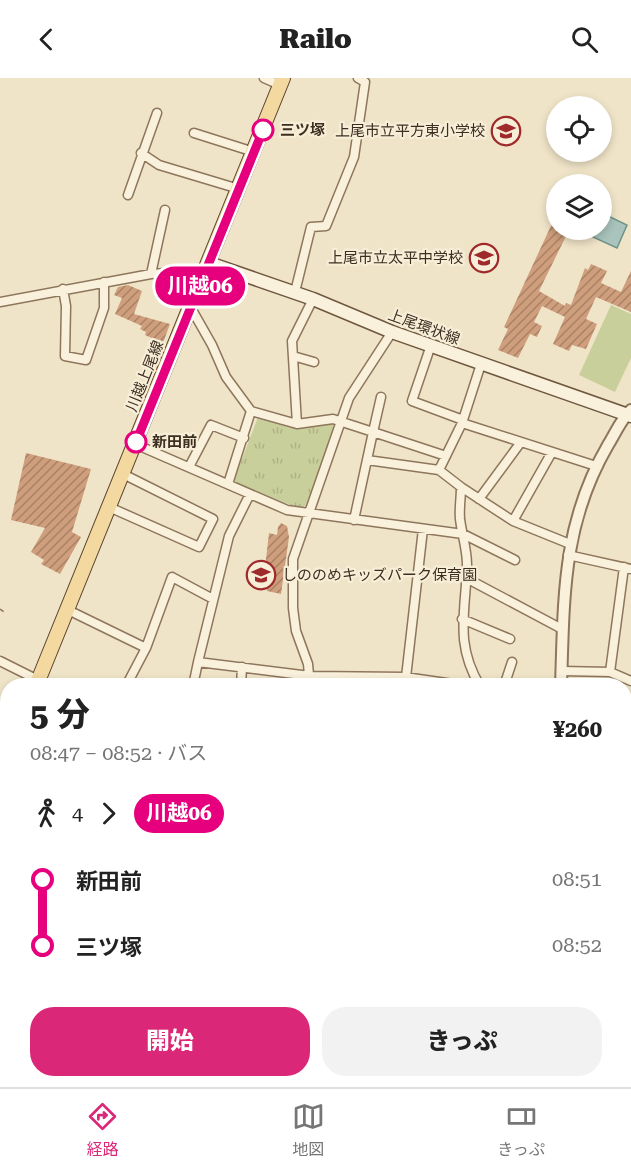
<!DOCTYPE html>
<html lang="ja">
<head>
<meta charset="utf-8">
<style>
	:root { --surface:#fff; --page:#f2f2f2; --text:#222; --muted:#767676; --line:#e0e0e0; --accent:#db2777 }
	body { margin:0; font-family:"Roboto Serif","Noto Sans JP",serif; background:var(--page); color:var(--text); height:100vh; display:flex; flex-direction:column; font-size:22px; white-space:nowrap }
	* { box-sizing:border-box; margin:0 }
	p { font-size:20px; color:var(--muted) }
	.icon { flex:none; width:33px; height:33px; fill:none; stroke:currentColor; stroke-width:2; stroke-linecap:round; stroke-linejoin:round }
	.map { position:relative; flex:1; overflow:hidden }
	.side { position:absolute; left:0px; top:600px; width:632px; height:410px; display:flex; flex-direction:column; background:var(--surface); border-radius:24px 24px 0 0; box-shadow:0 3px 9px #0003 }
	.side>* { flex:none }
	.badge { padding:0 12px; border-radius:20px; font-size:21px; line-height:39px }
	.tools { position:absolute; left:546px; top:18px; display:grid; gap:12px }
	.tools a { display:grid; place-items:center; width:66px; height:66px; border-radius:50%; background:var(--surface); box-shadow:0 3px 9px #0003; font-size:30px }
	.map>.badge { position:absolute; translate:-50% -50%; box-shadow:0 0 0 3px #fff }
	.legs { display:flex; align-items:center; gap:9px; height:66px; padding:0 30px; font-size:20px }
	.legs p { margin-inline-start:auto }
	.summary { display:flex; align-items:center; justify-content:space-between; height:102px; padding:0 30px }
	h1 { font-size:33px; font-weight:800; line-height:45px }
	.action { display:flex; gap:12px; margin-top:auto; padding:12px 30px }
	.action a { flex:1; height:69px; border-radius:24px; background:var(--accent); color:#fff; font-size:24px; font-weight:800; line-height:69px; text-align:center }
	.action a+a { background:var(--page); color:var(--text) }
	ul { padding:0 30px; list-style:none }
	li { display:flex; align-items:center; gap:21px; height:66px; font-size:22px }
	li i { display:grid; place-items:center; width:9px; height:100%; margin:0 8px; background:currentColor }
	li i::after { content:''; width:15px; height:15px; margin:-8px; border:4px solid; border-radius:50%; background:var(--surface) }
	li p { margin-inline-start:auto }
	li:first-child i { background:linear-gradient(#0000 50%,currentColor 0) }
	li:last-child i { background:linear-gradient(currentColor 50%,#0000 0) }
	header { display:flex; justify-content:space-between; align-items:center; height:78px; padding:0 30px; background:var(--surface); font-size:27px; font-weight:800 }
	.dock { display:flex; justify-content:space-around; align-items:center; height:84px; border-top:2px solid var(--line); background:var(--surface); font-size:16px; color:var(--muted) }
	.dock a { display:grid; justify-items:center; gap:3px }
	.dock .selected { color:var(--accent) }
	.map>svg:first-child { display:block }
	.park { fill:url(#park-tufts) }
	.pitch { fill:#c9cf9b }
	.water { fill:#a9c4bc; stroke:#6f938a; stroke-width:1.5 }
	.building { fill:url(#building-hatch) }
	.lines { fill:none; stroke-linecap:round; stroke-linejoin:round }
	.minor-casing { stroke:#8d765c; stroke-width:11 }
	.tertiary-casing { stroke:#8d765c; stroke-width:14 }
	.secondary-casing { stroke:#6f573f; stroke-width:15 }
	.primary-casing { stroke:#5b4430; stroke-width:16 }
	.trunk-casing { stroke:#5b4430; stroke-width:16 }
	.path { stroke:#8d765c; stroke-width:1.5; stroke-dasharray:4.5 3; stroke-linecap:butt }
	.minor { stroke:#faf1dc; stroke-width:8 }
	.tertiary { stroke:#faf1dc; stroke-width:10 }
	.secondary { stroke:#faf1dc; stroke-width:12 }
	.primary { stroke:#f3d9a0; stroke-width:14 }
	.trunk { stroke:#eabe7c; stroke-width:14 }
	.line-1-casing { stroke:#fff; stroke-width:14 }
	.line-1 { stroke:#e6007e; stroke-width:9 }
	.stop-1-dot { fill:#fff; stroke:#e6007e; stroke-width:3 }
	.labels { text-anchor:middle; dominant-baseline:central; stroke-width:4.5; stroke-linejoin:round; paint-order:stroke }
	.stop-label { font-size:15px; font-weight:bold; fill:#3d2e20; stroke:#f7eed8; text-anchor:start }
	.poi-label { font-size:15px; fill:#3d2e20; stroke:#f7eed8; text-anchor:end }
	.street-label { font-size:15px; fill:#3d2e20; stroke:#f7eed8 }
</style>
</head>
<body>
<header><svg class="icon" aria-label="back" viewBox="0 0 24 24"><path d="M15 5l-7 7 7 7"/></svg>Railo<svg class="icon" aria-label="search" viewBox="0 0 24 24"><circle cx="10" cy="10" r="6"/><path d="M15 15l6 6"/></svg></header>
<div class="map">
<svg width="631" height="1009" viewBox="0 0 631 1009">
	<defs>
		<pattern id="park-tufts" width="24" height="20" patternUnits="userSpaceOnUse" patternTransform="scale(1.5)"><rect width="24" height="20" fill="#c9cf9b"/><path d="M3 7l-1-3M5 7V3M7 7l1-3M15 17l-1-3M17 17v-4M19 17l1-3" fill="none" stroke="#aeb285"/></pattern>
		<pattern id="building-hatch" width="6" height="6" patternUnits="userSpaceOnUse" patternTransform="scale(1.5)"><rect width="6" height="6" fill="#cf9f7d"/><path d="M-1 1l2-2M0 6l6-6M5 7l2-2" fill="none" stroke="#a98266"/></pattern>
	</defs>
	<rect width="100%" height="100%" fill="#f0e4c8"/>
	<path class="park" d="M258 339 290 350 332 346 335 349 306 427 302 430 271 421 236 407 234 402Z"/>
	<path class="pitch" d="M611 227 631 236V280L615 314 579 297Z"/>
	<path class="water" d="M602 135 627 147 617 170 582 154 583 152H602Z"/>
	<path class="building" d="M556 137V152H569L539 213 565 228 566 225 571 227 585 190 588 192 591 186 607 193 601 205 621 214 631 193V234L596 219 586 241 597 246 586 271 572 267 569 273 553 266 565 239 542 228 534 244 542 248 537 259 530 256 518 280 498 272 508 251 504 249Z
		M128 207 142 213 134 236 170 246 163 265 145 257 146 254 140 251 142 248 115 236 122 220 114 217 118 209Z
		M26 375 91 391 72 454 81 459 60 496 41 486 44 482 31 474 45 450 11 442Z
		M281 445 287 448 289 459 281 516 267 513 269 490H265L269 455 277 457 278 449Z"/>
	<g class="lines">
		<g class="minor-casing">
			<path id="minor" d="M264 0 280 7
				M194 55 254 74
				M141 75 159 87 239 111
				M128 117 157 35
				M151 196 165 132
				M63 211 66 228 65 278 86 282 104 230V204
				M295 214 311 149 326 148 354 79 365 4 358 0
				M0 224 151 196 181 194 203 199
				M191 230 212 267 226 299 251 333
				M431 267 412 323 463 342
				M293 278 314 284
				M381 319 373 354 446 378
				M462 345 596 388
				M297 346 292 263 313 221
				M135 366 287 432 463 456 515 482
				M367 382 439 392 461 409C461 420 459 431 460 441 462 457 467 471 467 487 466 533 454 565 480 608
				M189 389 211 347 244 360
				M439 392 462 345 481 286
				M228 406 251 333 297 346 333 341 373 354 354 442
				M461 409 513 443 570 466
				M479 421 521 364
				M109 429 199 469 213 441 123 396
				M513 443 552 374
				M568 477 631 491
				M466 500 562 551
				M66 531 146 570
				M462 541 510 561
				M0 583 38 602
				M198 584 229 458 250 416
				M562 593 610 594 631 603
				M610 594 624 489
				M126 608 146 570 172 499 213 521
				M193 608 198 584 310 598 405 599 467 608
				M241 608 242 589
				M310 608 308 586 296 553 293 530V481L349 320 392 254
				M405 608 423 451
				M504 608 512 584
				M0 703 8 705
				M624 802 631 784
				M0 876 8 871
				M624 915H631
				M227 1002 312 1009
				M1 1009 8 979
				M129 1009 130 1002
				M318 1009 574 1006 631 1002"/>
		</g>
		<g class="tertiary-casing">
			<path id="tertiary" d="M561 608C564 519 562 446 608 367 615 356 621 341 631 332"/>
		</g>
		<g class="secondary-casing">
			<path id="secondary" d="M209 185 313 221 392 254 631 338"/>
		</g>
		<g class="primary-casing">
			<path id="primary" d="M36 608 283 0
				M0 694 8 676"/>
		</g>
		<g class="trunk-casing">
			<path id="trunk" d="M0 927 8 928
				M624 942H631
				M0 966 8 967
				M624 975 631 974"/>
		</g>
		<path class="path" d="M0 531 4 534"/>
		<use href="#minor" class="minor"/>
		<use href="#tertiary" class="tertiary"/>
		<use href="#secondary" class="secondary"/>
		<use href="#primary" class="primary"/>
		<use href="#trunk" class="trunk"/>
	</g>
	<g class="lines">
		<g class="line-1-casing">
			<path id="line-1" d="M136 364 263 52"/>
		</g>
		<use href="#line-1" class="line-1"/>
	</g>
	<defs>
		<g id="school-ring" transform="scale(1.5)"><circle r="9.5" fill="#f7eed8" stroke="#9e2a2b" stroke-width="1.5"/><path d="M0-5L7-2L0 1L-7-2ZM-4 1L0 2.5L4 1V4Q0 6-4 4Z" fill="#9e2a2b"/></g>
	</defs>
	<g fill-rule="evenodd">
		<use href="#school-ring" x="506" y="53"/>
		<use href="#school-ring" x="484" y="180"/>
		<use href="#school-ring" x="261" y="497"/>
	</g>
	<g class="stop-1-dot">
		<circle cx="263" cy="52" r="10"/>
		<circle cx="136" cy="364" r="10"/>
	</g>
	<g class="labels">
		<g class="stop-label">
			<text x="280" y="52">三ツ塚</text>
			<text x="152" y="364">新田前</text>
		</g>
		<g class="poi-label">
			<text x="485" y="53">上尾市立平方東小学校</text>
			<text x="463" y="180">上尾市立太平中学校</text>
			<text x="282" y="497" text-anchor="start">しののめキッズパーク保育園</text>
		</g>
		<g class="street-label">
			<text transform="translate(424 249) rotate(20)">上尾環状線</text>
			<text transform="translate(145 298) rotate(-68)">川越上尾線</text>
		</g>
	</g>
</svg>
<div class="tools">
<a><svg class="icon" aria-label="locate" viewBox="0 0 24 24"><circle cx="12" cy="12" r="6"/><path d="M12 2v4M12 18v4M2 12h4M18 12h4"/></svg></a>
<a><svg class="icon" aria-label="layers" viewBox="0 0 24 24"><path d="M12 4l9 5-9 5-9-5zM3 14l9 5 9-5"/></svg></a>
</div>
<b class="badge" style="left:200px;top:208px;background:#e6007e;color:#fff">川越06</b>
<section class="side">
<div class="summary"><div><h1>5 分</h1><p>08:47 – 08:52 · バス</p></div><b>¥260</b></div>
<div class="legs"><svg class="icon" aria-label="walk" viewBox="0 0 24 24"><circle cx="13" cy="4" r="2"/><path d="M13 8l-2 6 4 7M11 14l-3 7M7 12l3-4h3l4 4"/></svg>4<svg class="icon" aria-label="forward" viewBox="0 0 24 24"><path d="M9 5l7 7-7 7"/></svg><b class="badge" style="background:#e6007e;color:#fff">川越06</b></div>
<ul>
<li><i style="color:#e6007e"></i><b>新田前</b><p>08:51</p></li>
<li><i style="color:#e6007e"></i><b>三ツ塚</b><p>08:52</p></li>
</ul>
<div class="action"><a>開始</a><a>きっぷ</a></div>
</section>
</div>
<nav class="dock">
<a class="selected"><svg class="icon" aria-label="directions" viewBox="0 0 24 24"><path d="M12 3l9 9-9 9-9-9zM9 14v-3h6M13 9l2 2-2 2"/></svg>経路</a>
<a><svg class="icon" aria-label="map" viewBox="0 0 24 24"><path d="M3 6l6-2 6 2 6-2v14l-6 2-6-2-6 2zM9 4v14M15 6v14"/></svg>地図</a>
<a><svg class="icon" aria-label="tickets" viewBox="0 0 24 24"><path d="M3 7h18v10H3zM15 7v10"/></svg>きっぷ</a>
</nav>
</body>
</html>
